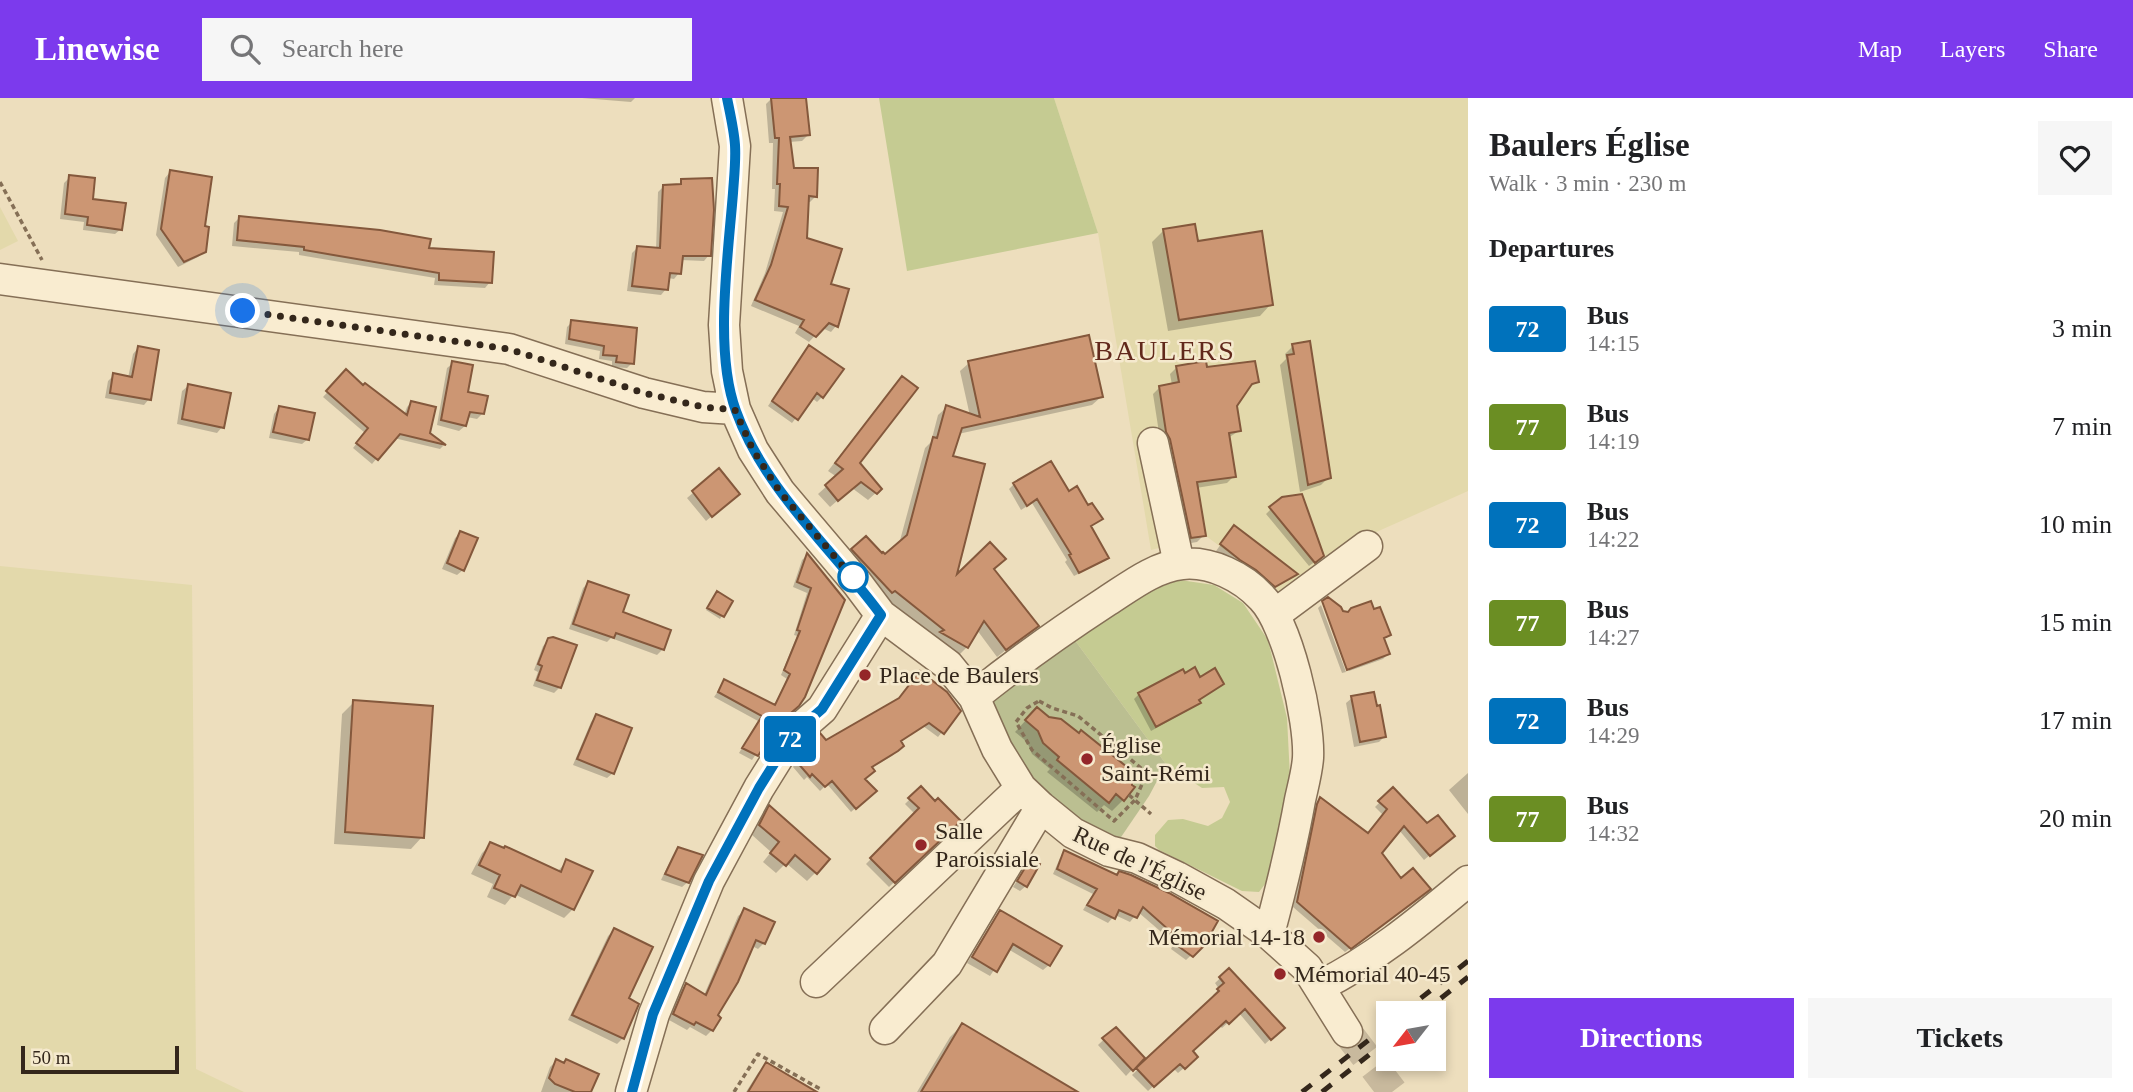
<!DOCTYPE html>
<html lang="en">
<head>
<meta charset="utf-8">
<style>
	:root { --surface:#fff; --page:#f6f6f6; --text:#202124; --muted:#757577; --accent:#7c3aed }
	body { margin:0; font-family:"Times New Roman",serif; background:var(--page); color:var(--text); height:100vh; display:flex; flex-direction:column; font-size:26px; white-space:nowrap }
	* { box-sizing:border-box; margin:0 }
	p { font-size:23px; color:var(--muted) }
	.icon { flex:none; width:38px; height:38px; fill:none; stroke:currentColor; stroke-width:2; stroke-linecap:round; stroke-linejoin:round }
	.map { position:relative; flex:1; overflow:hidden }
	.sheet { display:flex; flex-direction:column; background:var(--surface); width:665px }
	.sheet>* { flex:none }
	.badge { padding:0 14px; border-radius:5px; font-size:24px; line-height:46px }
	.needle { width:46px; rotate:239deg }
	.tools { position:absolute; left:1376px; top:903px; display:grid; gap:14px }
	.tools a { display:grid; place-items:center; width:70px; height:70px; border-radius:0px; background:var(--surface); box-shadow:0 4px 10px #0003; font-size:35px }
	.scale { position:absolute; left:21px; bottom:18px; width:158px; box-sizing:border-box; padding-left:7px; border:4px solid #34271b; border-top:0; font-size:19px; line-height:24px; white-space:nowrap; color:#34271b; -webkit-text-stroke:5px #f5e9cd; paint-order:stroke }
	.you { position:absolute; width:35px; height:35px; margin:-18px; border:5px solid #fff; border-radius:50%; background:#1a73e8; box-shadow:0 0 0 10px #1a73e833 }
	.map>.badge { position:absolute; translate:-50% -50%; box-shadow:0 0 0 4px #fff }
	h2 { padding:0 21px; font-size:26px; line-height:63px }
	.round { display:grid; place-items:center; flex:none; width:74px; height:74px; border-radius:0px; background:var(--page) }
	.headline { display:flex; align-items:center; justify-content:space-between; height:119px; padding:0 21px }
	h1 { font-size:33px; font-weight:700; line-height:52px }
	.action { display:flex; gap:14px; margin-top:auto; padding:14px 21px }
	.action a { flex:1; height:80px; border-radius:0px; background:var(--accent); color:#fff; font-size:28px; font-weight:700; line-height:80px; text-align:center }
	.action a+a { background:var(--page); color:var(--text) }
	ul { padding:0; list-style:none }
	li { display:flex; align-items:center; gap:21px; height:98px; padding:0 21px }
	li div { flex:1 }
	li b { display:block; font-size:26px }
	li em { font-style:normal }
	li .badge { min-width:77px; font-weight:700; text-align:center }
	header { display:flex; align-items:center; gap:42px; box-sizing:border-box; height:98px; padding:0 35px; background:var(--accent); color:#fff }
	header strong { font-size:33px }
	nav { display:flex; gap:38px; margin-inline-start:auto; font-size:24px }
	.search { width:490px; height:63px; background:var(--page); display:flex; align-items:center; gap:18px; box-sizing:border-box; padding:0 24px; border-radius:0px; color:var(--muted); font-size:26px }
	main { display:flex; flex:1; min-height:0 }
	.map>svg:first-child { display:block }
	.farmland { fill:#e3d9ab }
	.green { fill:#c5cb92 }
	.cemetery { fill:#bbbf91 }
	.shadow { fill:#0003 }
	.building { fill:#cc9673; stroke:#84583c; stroke-width:2 }
	.lines { fill:none; stroke-linecap:round; stroke-linejoin:round }
	.minor-tunnel { stroke:#c8b99d; stroke-width:30; stroke-dasharray:30 15; stroke-linecap:butt }
	.minor-casing { stroke:#856f56; stroke-width:33 }
	.path { stroke:#856f56; stroke-width:3.5; stroke-dasharray:5 3.5; stroke-linecap:butt }
	.minor { stroke:#f9ecd0; stroke-width:30 }
	.rail { stroke:#34271b; stroke-width:5; stroke-dasharray:12 12; stroke-linecap:butt }
	.line-casing { stroke:#fff; stroke-width:16 }
	.line { stroke:#0072bc; stroke-width:10 }
	.walk { stroke:#34271b; stroke-width:7; stroke-dasharray:0 12.6 }
	.stop-dot { fill:#fff; stroke:#0072bc; stroke-width:3.5 }
	.poi-dot { fill:#942629; stroke:#f5e9cd; stroke-width:2.5 }
	.labels { text-anchor:middle; dominant-baseline:central; stroke-width:5; stroke-linejoin:round; paint-order:stroke }
	.poi-label { font-size:24px; fill:#34271b; stroke:#f5e9cd; text-anchor:start }
	.street-label { font-size:24px; fill:#34271b; stroke:#f5e9cd }
	.quarter-label { font-size:28px; letter-spacing:2px; fill:#61281b; stroke:#f5e9cd }
</style>
</head>
<body>
<header>
<strong>Linewise</strong>
<div class="search"><svg class="icon" aria-label="search" viewBox="0 0 24 24"><circle cx="10" cy="10" r="6"/><path d="M15 15l6 6"/></svg>Search here</div>
<nav><a>Map</a><a>Layers</a><a>Share</a></nav>
</header>
<main>
<div class="map">
<svg width="1468" height="994" viewBox="0 0 1468 994">
	<rect width="100%" height="100%" fill="#eddebd"/>
	<path class="farmland" d="M1054 0H1468V393L1363 440 1282 498 1275 489 1206 438 1151 452 1098 135Z
		M0 109 18 143 0 152Z
		M0 468 192 487 196 971 244 994H0Z"/>
	<path class="green" d="M879 0H1054L1098 135 907 173Z
		M1180 482 1214 487 1243 505 1268 542 1287 620 1290 679 1268 782 1259 794 1242 793 1159 752 1155 748V737L1168 722 1183 721 1208 728 1222 720 1230 704 1224 689 1202 690 1166 666 1074 541 1141 496Z"/>
	<path class="cemetery" d="M1074 541 1166 666 1149 698 1117 745 1078 725 1029 675 1015 652 991 599Z"/>
	<path class="shadow" d="M582 0H635L631 4Z
		M772 0H805L808 37 802 43 789 44 792 71 816 98 810 104H807L805 142 828 187 836 228 831 234 822 230 809 244 795 235 799 228 751 208 765 175 783 114 774 113 775 91H772L773 45H769L766 6Z
		M170 74 203 129 204 153 198 159 178 169 156 137 165 80Z
		M70 79 121 131 115 136 83 132 84 124 60 121 64 85Z
		M682 83 709 157 704 163 681 162 679 175 674 181 668 180 666 191 661 197 627 193 632 155 637 150 656 152 658 94 664 88H678Z
		M240 119 427 152 490 184 485 190 434 187 435 180 299 157V154L232 148 234 125Z
		M1163 133 1271 206 1260 218 1168 233 1152 144Z
		M572 224 632 265 627 270 612 269V263L599 261 600 253 565 246 567 229Z
		M1293 248 1329 379 1321 387 1300 394 1280 267 1286 261 1285 256Z
		M138 250 149 301 144 307 105 300 108 283 114 277 128 280 133 256Z
		M804 254 822 299 817 304 812 300 792 325 768 308Z
		M453 265 466 296 483 315 477 321 467 319 465 328 459 333 437 327 447 270Z
		M969 265 1101 299 1092 307 958 336 951 360 953 481 992 471 1036 528 997 559 977 532 967 549 958 558 885 500 844 460 852 452 885 458 899 446 925 350 931 344 938 317 947 309 970 318 960 273Z
		M1177 269 1205 271 1257 284 1246 292 1235 307 1239 333 1228 340 1234 378 1227 385 1196 390 1204 437 1197 444 1185 446 1160 341 1153 296 1160 289 1172 287 1170 276Z
		M346 274 363 289 404 317 407 309 411 305 428 335 443 348 440 351 394 340 372 366 353 350 365 335 323 299Z
		M188 288 222 329 217 335 177 326 182 293Z
		M894 288 857 365 880 391 868 402 852 390 830 409 818 396 837 379 828 373Z
		M279 310 308 341 302 346 269 340 274 316Z
		M719 373 732 401 706 423 687 400Z
		M1014 386 1068 396 1100 421 1089 430 1107 459 1102 464 1074 478 1065 464 1067 462 1032 405 1021 412 1009 391Z
		M1271 411 1316 463 1309 468 1266 416Z
		M461 435 463 472 457 477 442 471 455 440Z
		M1229 435 1295 476 1269 493 1251 477 1216 453Z
		M806 458 843 502 775 628 752 662 739 655 758 623 714 599 725 583 774 608 787 581 781 577 797 538 794 537 807 495 793 489 802 462Z
		M588 485 621 515 663 551 657 557 611 540 607 544 569 531 583 490Z
		M715 498 731 503 720 521 706 512Z
		M1324 504 1389 537 1383 542 1388 556 1383 561 1349 573Z
		M1321 507 1346 574 1342 575 1318 510Z
		M549 542 560 589 554 595 533 588 538 574 534 572 543 548Z
		M1182 573 1184 577 1221 586 1198 603 1194 609 1151 633 1134 601 1139 596Z
		M1352 600 1384 639 1379 644 1354 649 1346 605Z
		M354 604 422 739 411 751 334 746 342 616Z
		M959 613 938 639 923 628 900 644 902 648 892 658 871 670 863 682 874 693 851 714 827 686 820 693 807 679 804 682 793 669 801 655 826 644Z
		M596 618 613 675 607 680 573 667 591 624Z
		M1026 622 1130 674 1123 702 1112 713 1104 707 1097 714 1047 674 1050 671 1032 656 1027 644 1015 634Z
		M1468 675V716L1449 692Z
		M921 690 935 705 959 723 889 789 866 766 915 716 905 706Z
		M1393 691 1427 728 1448 742 1424 762 1399 732 1380 755 1401 782 1424 796 1345 854 1293 809 1316 705 1320 701 1367 737 1383 717 1375 709Z
		M770 710 816 774 807 783 786 765 776 775 763 764 771 754 751 736 761 718Z
		M491 746 557 774 567 763 573 811 564 820 514 796 505 807 487 799 493 786 471 776 482 755Z
		M679 751 688 784 682 789 661 782 673 757Z
		M1065 755 1202 847 1186 862 1171 851 1174 845 1138 814 1130 824 1115 817 1108 825 1083 812 1093 796 1053 776 1060 760Z
		M1031 762 1026 788 1020 793 1013 789Z
		M744 813 764 845 758 851 752 848 716 917 712 932 706 938 690 929 687 932 669 922 680 893 686 887 704 897 738 818Z
		M1000 815 1049 867 1043 872 1008 851 990 878 967 865Z
		M614 832 623 940 617 946 568 922 608 838Z
		M1229 872 1283 930 1265 946 1239 915 1222 930 1219 927 1191 954V964L1178 975 1173 970 1148 993 1132 977 1214 899 1213 897 1219 891 1215 885Z
		M962 927 1058 994H917L950 939Z
		M1115 931 1143 960 1126 978 1098 947Z
		M556 963 589 994H541L550 969Z
		M766 967 813 994H746L758 975Z"/>
	<path class="building" d="M771 0H806L810 37 790 39 794 70H818L817 99 809 98 807 140 842 151 831 186 849 191 838 229 829 225 816 239 800 229 804 222 755 202 771 167 788 109 779 108 780 86H777L779 40H775Z
		M170 72 212 79 205 128 209 129 206 154 184 164 161 131Z
		M69 77 95 80 93 101 126 105 122 132 87 127 88 119 65 116Z
		M712 80 714 112 711 158H683L681 176 670 175 668 192 632 188 637 148 660 150 663 87 681 86V81Z
		M239 118 380 132 431 141 429 150 494 154 492 185 439 182V175L304 152V149L237 142Z
		M1195 126 1198 143 1262 133 1273 207 1179 222 1163 131Z
		M571 222 637 230 634 266 616 264 617 258 603 257 604 248 569 241Z
		M1089 237 1103 299 962 330 953 358 985 366 957 476 990 444 1006 461 994 471 1039 528 1006 552 984 523 968 550 940 534 944 532 895 493 892 495 851 451 866 438 882 455 883 454 885 456 907 437 933 339 937 340 946 307 980 319 968 263Z
		M1310 243 1331 380 1308 387 1287 257 1294 256 1292 246Z
		M809 247 844 271 823 300 817 295 798 322 772 303Z
		M138 248 159 252 151 302 110 295 113 275 132 279Z
		M452 263 473 267 468 294 488 298 484 316 470 314 466 328 441 322Z
		M1206 263 1207 269 1255 263 1259 284 1252 286 1237 308 1241 333 1229 335 1236 379 1197 384 1206 438 1191 440 1170 341 1166 334 1159 288 1179 284 1176 268Z
		M346 271 363 287 365 285 407 317 411 303 436 309 430 335 446 347 400 336 378 362 356 345 368 330 326 293Z
		M902 278 918 290 860 365 882 391 877 396 861 384 838 403 825 387 843 371 835 365Z
		M188 286 231 295 224 330 182 321Z
		M279 308 315 315 309 342 273 334Z
		M1051 363 1069 393 1077 388 1088 407 1092 405 1103 421 1091 428 1109 460 1079 475 1069 457 1071 456 1037 401 1027 408 1013 385Z
		M719 370 740 396 712 419 692 393Z
		M1302 396 1324 458 1315 465 1269 409 1282 399Z
		M1234 427 1298 476 1275 489 1256 472 1240 462 1220 446Z
		M460 433 478 440 464 473 447 465Z
		M807 455 845 502 805 599 799 608 777 627 758 658 742 650 762 618 718 594 724 581 775 607 790 576 784 572 800 533 797 532 811 490 797 484Z
		M588 483 629 497 623 514 671 532 664 552 616 535 614 540 573 526Z
		M717 493 733 503 724 519 707 510Z
		M1328 499 1341 509 1343 513 1348 514 1351 510 1371 503 1374 511 1380 509 1391 537 1384 540 1390 556 1347 572 1322 503Z
		M553 539 577 547 561 590 537 582 542 568 538 566 548 540Z
		M1195 569 1200 579 1215 570 1224 586 1199 602 1201 605 1156 629 1138 595 1183 571 1185 575Z
		M920 573 947 594 961 613 944 636 929 625 901 643 904 648 898 653 872 669 875 673 865 681 877 693 856 711 832 683 825 689 812 676 810 679 796 663 805 648 820 635 826 642 899 600Z
		M1374 594 1377 608 1380 607 1386 639 1360 644 1351 598Z
		M353 602 433 608 424 740 345 734Z
		M1037 609 1049 619 1061 621 1079 635 1081 632 1132 673V687L1135 689 1124 703 1116 696 1109 705 1057 662 1059 659 1043 645 1038 633 1025 622Z
		M596 616 632 630 614 676 577 661Z
		M921 688 935 703 938 700 961 723 895 785 870 760 919 710 908 700Z
		M1393 689 1427 725 1438 717 1455 738 1430 758 1404 728 1382 755 1401 780 1413 770 1431 791 1351 851 1297 804 1317 706 1320 699 1368 735 1387 711 1378 703Z
		M769 707 830 761 817 776 795 757 786 768 770 755 779 744 759 727Z
		M490 744 504 750 505 748 561 774 566 761 593 773 574 812 521 787 515 799 494 790 500 777 479 767Z
		M678 749 703 757 689 785 665 776Z
		M1064 752 1117 777 1119 773 1131 777 1169 795 1218 823 1204 848 1193 859 1174 845 1178 840 1143 809 1137 820 1119 812 1115 821 1087 807 1097 791 1057 771Z
		M1031 760 1040 766 1027 789 1017 783Z
		M744 810 775 824 765 846 756 842 738 884 718 917 721 920 713 933 696 924 694 927 673 916 686 885 706 897Z
		M1000 812 1062 848 1050 868 1013 846 997 874 972 859Z
		M614 830 653 849 629 900 639 906 624 941 572 917Z
		M1229 870 1285 930 1271 942 1245 911 1229 926 1226 923 1193 953 1198 959 1185 971 1180 966 1154 989 1136 970 1219 893 1217 891 1224 885 1219 879Z
		M962 925 1078 994H921Z
		M1116 929 1145 960 1133 973 1102 940Z
		M556 961 564 965 566 961 599 976 591 994H575L555 986 549 980Z
		M766 964 817 994H748Z"/>
	<g class="lines">
		<path class="minor-tunnel" d="M1347 934 1393 994"/>
		<g class="minor-casing">
			<path id="minor" d="M727 0 735 48 724 227 727 273 735 311 753 352 780 394 857 485 881 517 948 567 974 599 997 651 1021 690 1041 709 1073 735 1109 753 1137 760 1177 779 1226 806 1269 836 1307 870 1347 934
				M0 181 509 251 644 295 703 309 735 311
				M1153 345 1179 466
				M1274 517 1367 448
				M974 599C1016 565 1061 533 1107 503 1129 489 1154 469 1182 466 1211 463 1243 479 1262 500 1288 526 1310 623 1308 660 1307 674 1303 688 1300 702 1292 747 1281 791 1269 836
				M816 884 1021 690
				M1320 888C1375 861 1421 822 1468 783
				M885 931 947 866 1041 709
				M631 994 654 916 709 783 759 690 792 637 822 611 881 517"/>
		</g>
		<path class="path" d="M0 84 42 162
			M1039 603 1052 610 1078 618 1147 675 1135 702 1114 723 1032 652 1016 624 1027 610Z
			M1129 697 1151 716
			M734 994 758 956 822 992"/>
		<use href="#minor" class="minor"/>
		<path class="rail" d="M1402 915 1468 863
			M1422 915 1468 879
			M1302 994 1388 927
			M1322 994 1388 942"/>
	</g>
	<g class="lines">
		<g class="line-casing">
			<path id="line" d="M632 994 653 916 709 783 759 690 792 637 822 611 881 517C832 450 765 393 736 313 714 254 728 159 733 95 734 80 736 63 735 47 734 32 730 15 727 0"/>
		</g>
		<use href="#line" class="line"/>
		<path class="walk" d="M243 213 509 251 644 295 703 309 735 312 753 352 780 394 857 485 853 479"/>
	</g>
	<circle class="stop-dot" cx="853" cy="479" r="14"/>
	<g class="poi-dot">
		<circle cx="865" cy="577" r="7"/>
		<circle cx="1087" cy="661" r="7"/>
		<circle cx="921" cy="747" r="7"/>
		<circle cx="1319" cy="839" r="7"/>
		<circle cx="1280" cy="876" r="7"/>
	</g>
	<g class="labels">
		<g class="poi-label">
			<text x="879" y="577">Place de Baulers</text>
			<text x="1101" y="647">Église<tspan x="1101" dy="28">Saint-Rémi</tspan></text>
			<text x="935" y="733">Salle<tspan x="935" dy="28">Paroissiale</tspan></text>
			<text x="1305" y="839" text-anchor="end">Mémorial 14-18</text>
			<text x="1294" y="876">Mémorial 40-45</text>
		</g>
		<g class="street-label">
			<text transform="translate(1140 765) rotate(25)">Rue de l'Église</text>
		</g>
		<g class="quarter-label">
			<text x="1165" y="252">BAULERS</text>
		</g>
	</g>
</svg>
<div class="tools">
<a><svg class="needle" viewBox="-14 -14 28 28"><path d="M0-13l5 13h-10z" fill="#e53935"/><path d="M0 13l5-13h-10z" fill="#757577"/></svg></a>
</div>
<div class="scale">50 m</div>
<div class="you" style="left:243px;top:213px"></div>
<b class="badge" style="left:790px;top:641px;background:#0072bc;color:#fff">72</b>
</div>
<section class="sheet">
<div class="headline"><div><h1>Baulers Église</h1><p>Walk · 3 min · 230 m</p></div><a class="round"><svg class="icon" aria-label="heart" viewBox="0 0 24 24"><path d="M12 20l-8-8c-3-5 5-10 8-4 3-6 11-1 8 4z"/></svg></a></div>
<h2>Departures</h2>
<ul>
<li><span class="badge" style="background:#0072bc;color:#fff">72</span><div><b>Bus</b><p>14:15</p></div><em>3 min</em></li>
<li><span class="badge" style="background:#6b8e23;color:#fff">77</span><div><b>Bus</b><p>14:19</p></div><em>7 min</em></li>
<li><span class="badge" style="background:#0072bc;color:#fff">72</span><div><b>Bus</b><p>14:22</p></div><em>10 min</em></li>
<li><span class="badge" style="background:#6b8e23;color:#fff">77</span><div><b>Bus</b><p>14:27</p></div><em>15 min</em></li>
<li><span class="badge" style="background:#0072bc;color:#fff">72</span><div><b>Bus</b><p>14:29</p></div><em>17 min</em></li>
<li><span class="badge" style="background:#6b8e23;color:#fff">77</span><div><b>Bus</b><p>14:32</p></div><em>20 min</em></li>
</ul>
<div class="action"><a>Directions</a><a>Tickets</a></div>
</section>
</main>
</body>
</html>
